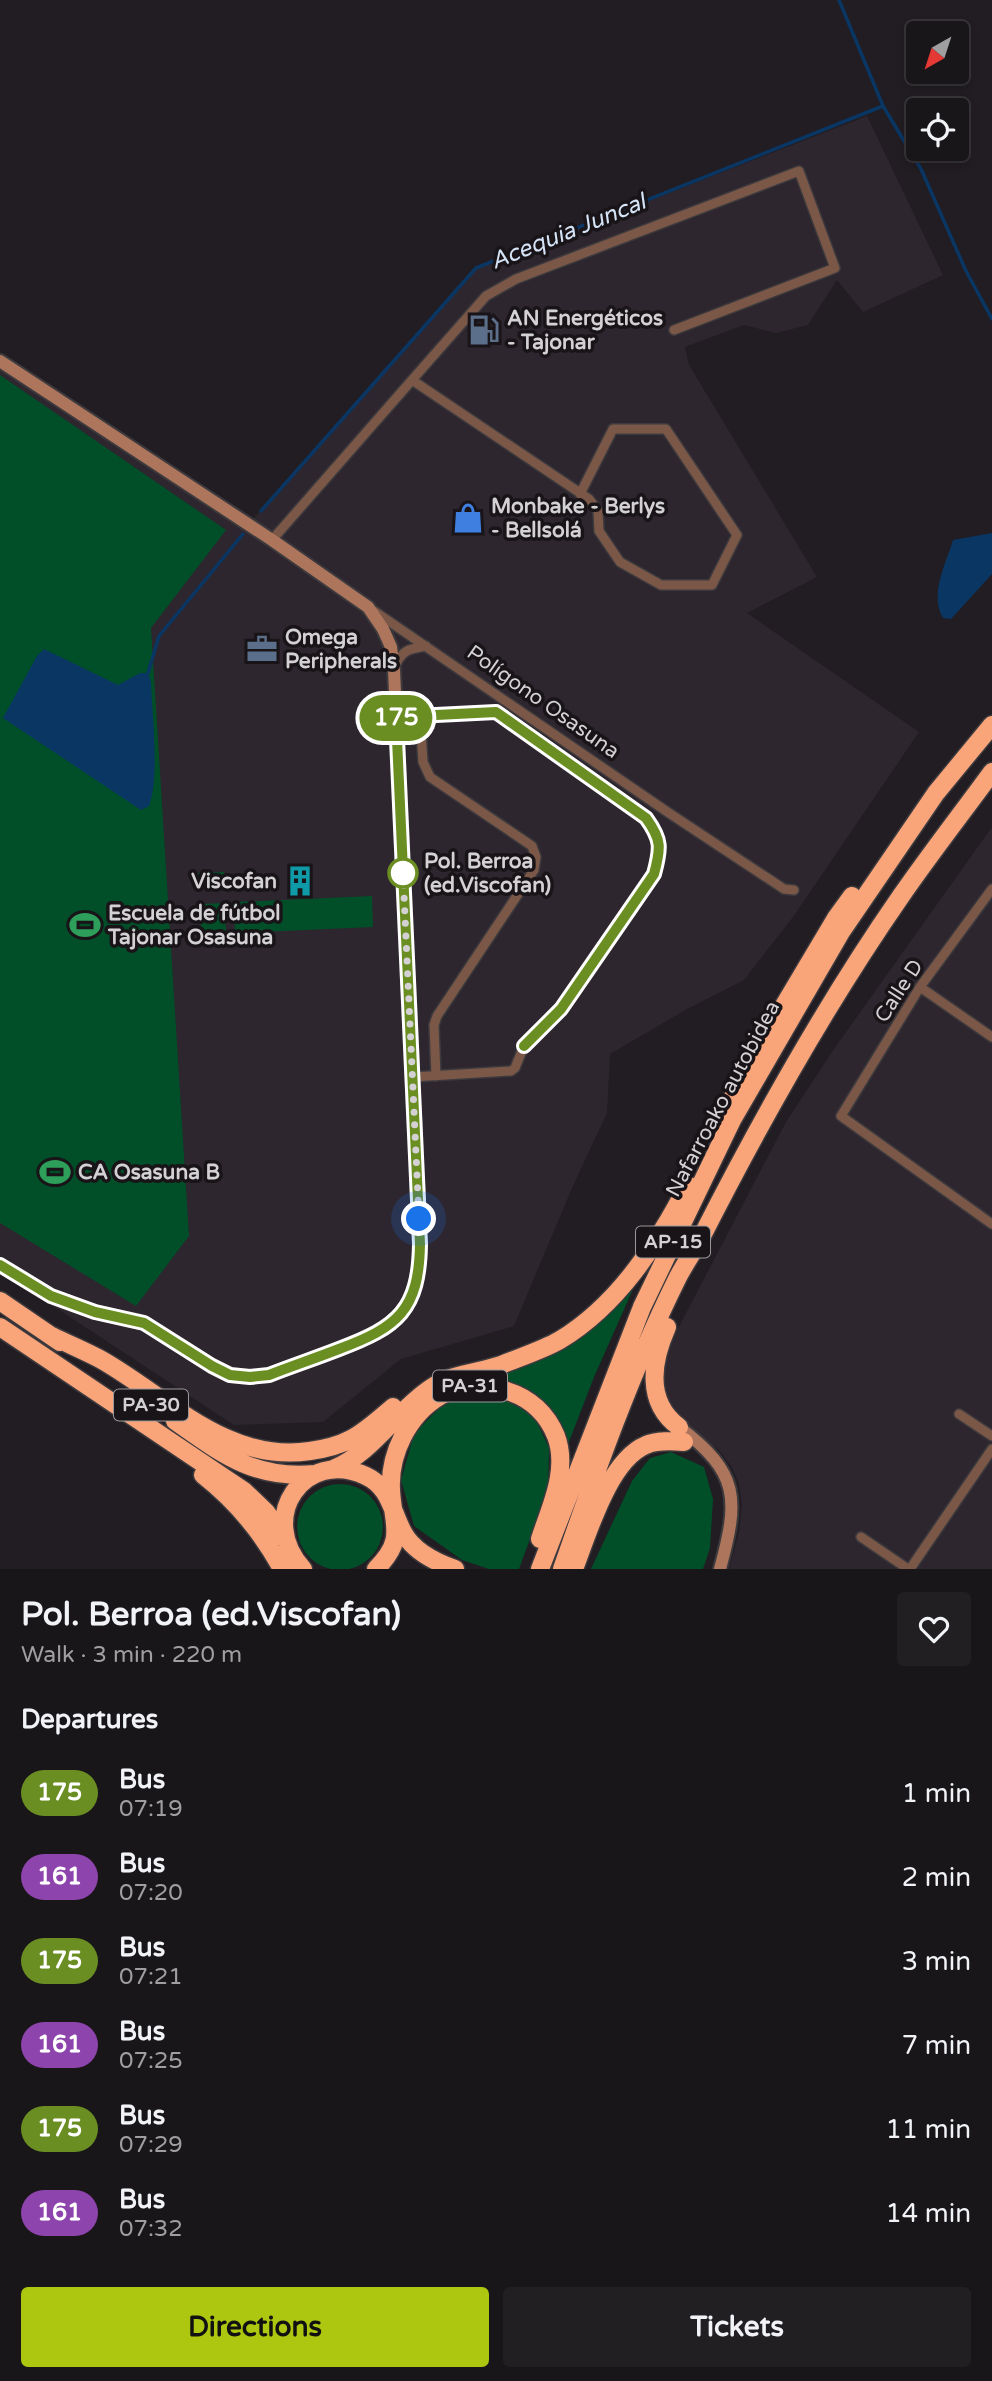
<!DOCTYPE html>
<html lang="en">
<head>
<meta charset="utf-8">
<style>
	:root { --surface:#19161a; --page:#221f23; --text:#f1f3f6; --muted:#9f9fa2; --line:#373539; --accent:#adc60f }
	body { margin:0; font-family:"Varela Round",sans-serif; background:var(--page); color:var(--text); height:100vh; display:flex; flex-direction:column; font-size:26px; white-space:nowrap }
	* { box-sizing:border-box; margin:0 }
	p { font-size:23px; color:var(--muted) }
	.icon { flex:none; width:38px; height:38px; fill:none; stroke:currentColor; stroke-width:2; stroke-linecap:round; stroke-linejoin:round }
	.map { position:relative; height:1569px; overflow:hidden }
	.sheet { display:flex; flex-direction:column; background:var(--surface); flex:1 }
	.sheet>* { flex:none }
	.badge { padding:0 14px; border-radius:23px; font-size:24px; line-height:46px }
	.needle { width:46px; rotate:219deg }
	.tools { position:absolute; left:906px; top:21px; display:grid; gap:14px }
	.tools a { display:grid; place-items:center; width:63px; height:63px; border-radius:7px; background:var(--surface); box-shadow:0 4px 10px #0003,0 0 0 2px var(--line); font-size:35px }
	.you { position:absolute; width:35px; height:35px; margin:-18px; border:5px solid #fff; border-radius:50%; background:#1a73e8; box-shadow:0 0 0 10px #1a73e833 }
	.map>.badge { position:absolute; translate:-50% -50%; box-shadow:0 0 0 4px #fff }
	h2 { padding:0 21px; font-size:26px; line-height:63px }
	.round { display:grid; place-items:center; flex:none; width:74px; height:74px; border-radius:7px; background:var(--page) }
	.head { display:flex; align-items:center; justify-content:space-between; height:119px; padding:0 21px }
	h1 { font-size:33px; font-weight:700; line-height:52px }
	.action { display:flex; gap:14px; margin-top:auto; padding:14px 21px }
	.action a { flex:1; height:80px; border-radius:7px; background:var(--accent); color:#111; font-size:28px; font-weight:700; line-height:80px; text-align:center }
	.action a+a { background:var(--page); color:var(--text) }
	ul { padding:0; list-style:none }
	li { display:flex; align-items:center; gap:21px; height:84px; padding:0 21px }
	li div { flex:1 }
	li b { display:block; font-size:26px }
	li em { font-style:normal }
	li .badge { min-width:77px; font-weight:700; text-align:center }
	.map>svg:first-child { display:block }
	.built { fill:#2d262e }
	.green { fill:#004f29 }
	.water { fill:#0a3664 }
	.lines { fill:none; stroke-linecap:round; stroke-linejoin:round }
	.stream { stroke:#0a3664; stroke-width:3.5 }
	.street-casing { stroke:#3d3a3e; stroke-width:12 }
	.secondary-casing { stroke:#3d3a3e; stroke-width:16 }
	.highway-casing { stroke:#3d3a3e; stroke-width:21 }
	.street { stroke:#7a5747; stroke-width:9 }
	.secondary { stroke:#ad765c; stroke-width:12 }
	.highway { stroke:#faa47a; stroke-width:18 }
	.line-casing { stroke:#fff; stroke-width:16 }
	.line { stroke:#6b8e23; stroke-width:10 }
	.walk { stroke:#d3d1d4; stroke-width:7; stroke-dasharray:0 12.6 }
	.stop-dot { fill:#fff; stroke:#6b8e23; stroke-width:3.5 }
	.labels { text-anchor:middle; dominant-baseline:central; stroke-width:7; stroke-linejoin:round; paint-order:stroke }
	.shield { fill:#181418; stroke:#9b989c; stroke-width:2 }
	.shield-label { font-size:19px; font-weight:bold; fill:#d3d1d4 }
	.poi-label { font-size:21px; font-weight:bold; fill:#d3d1d4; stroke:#181418; text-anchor:start }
	.street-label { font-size:21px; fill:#d3d1d4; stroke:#181418 }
	.stop-label { font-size:21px; font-weight:bold; fill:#d3d1d4; stroke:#181418; text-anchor:start }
	.water-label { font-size:23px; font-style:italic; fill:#d6e4f7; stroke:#181418 }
</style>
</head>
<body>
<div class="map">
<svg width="992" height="1569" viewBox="0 0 992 1569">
	<rect width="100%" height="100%" fill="#211d22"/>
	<path class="built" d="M867 116 943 275 863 312 837 280 808 325 776 333 744 325 685 347 689 365 817 577 747 613 919 732 793 917 744 980 689 1008 610 1054 607 1113 572 1188 514 1326 401 1359 323 1422 234 1425 0 1271V356L254 518 476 268Z
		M992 827V1569H729L739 1532 742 1505 739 1484 732 1467 718 1449 690 1431 663 1399 661 1361 786 1122 834 1049Z"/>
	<path class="green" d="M0 375 226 530 151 628 189 1236 136 1306 0 1223Z
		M224 872V885L199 886 198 873Z
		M372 896 373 927 235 933 234 902Z
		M225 903 226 934 201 935 200 904Z
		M638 1278 594 1377 567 1447 520 1387 494 1377Z
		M487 1393 514 1402 536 1420 549 1448 548 1490 519 1569H489L462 1560 414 1526 401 1480 414 1434 445 1402 465 1394Z
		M671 1452 704 1467 713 1499 710 1548 703 1569H591L632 1481 650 1458Z
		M297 1527a43 43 0 1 1 86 0a43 43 0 1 1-86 0Z"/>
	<path class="water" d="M992 533V574L951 619 943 618C929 594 946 564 953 540Z
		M44 649 118 685 140 673H148L151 682C152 716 160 776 149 806L141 810 3 718 37 656Z"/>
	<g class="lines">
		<path class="stream" d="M839 0 883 106 921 169 966 271 992 319
			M261 511 476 268 883 106
			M148 673 159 636 243 534"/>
		<g class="street-casing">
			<path id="street" d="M580 494 613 429H666L737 535 712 585H661L620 562 599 531 598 511 589 499 412 380 486 296 516 279 799 171 835 268 674 330
				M272 540 412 380
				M374 611 669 813 784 889 794 890
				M394 668C402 650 408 649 426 646
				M420 716 423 762 430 777 532 846 536 857 534 870 437 1016 434 1025 436 1076
				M396 717 496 711 646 818C662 840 661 848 654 874L561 1009 533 1035 524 1046 515 1068 511 1071 413 1077
				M992 889 920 987 841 1116 992 1224
				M920 987 992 1037
				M959 1414 992 1436
				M861 1537 908 1569
				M910 1569 992 1449"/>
		</g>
		<g class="secondary-casing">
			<path id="secondary" d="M0 361 272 540 368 607 383 629 391 647 394 670 420 1244C419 1310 397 1327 339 1349 316 1358 292 1366 269 1375L250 1377 230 1375 212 1366 144 1323 95 1312 51 1296 0 1265
				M679 1427C740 1473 739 1499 720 1569"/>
		</g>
		<g class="highway-casing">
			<path id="highway" d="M731 1101 751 1061 836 918 852 896
				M0 1301 60 1342
				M0 1327 244 1491 266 1512 285 1539
				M667 1327C652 1361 645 1402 679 1427
				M52 1336C68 1344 85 1351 100 1359 166 1396 227 1464 310 1451 324 1449 338 1446 351 1439 366 1431 380 1418 393 1407
				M175 1421C222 1454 255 1480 315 1474
				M333 1469C373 1453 396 1411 431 1388 453 1373 478 1373 501 1365 518 1358 545 1349 560 1340 618 1305 658 1243 688 1185
				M203 1475C236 1501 262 1532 282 1569
				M303 1569C256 1518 304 1447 366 1476 390 1487 392 1512 403 1532 413 1551 435 1562 455 1569
				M376 1569C406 1539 393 1526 391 1490 389 1454 408 1415 440 1396 461 1384 484 1383 507 1391 530 1398 547 1414 556 1436 569 1470 550 1508 540 1539
				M540 1569 642 1307 732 1120 841 932 936 793 992 725
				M562 1569C596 1471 631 1372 677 1279 684 1265 693 1252 701 1238 761 1120 826 1004 901 896 930 854 962 813 992 772
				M574 1569C588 1533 609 1460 646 1445 657 1440 672 1441 684 1442"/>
		</g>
		<use href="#street" class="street"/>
		<use href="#secondary" class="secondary"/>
		<use href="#highway" class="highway"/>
	</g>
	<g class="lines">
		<g class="line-casing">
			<path id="line" d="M0 1265 51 1296 95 1312 144 1323 212 1366 230 1375 250 1377 269 1375C292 1366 316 1358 339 1349 398 1327 419 1310 420 1244L396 717 496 712 646 818C662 840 661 848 654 874L561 1009 524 1046"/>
		</g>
		<use href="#line" class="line"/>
		<path class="walk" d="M403 873 419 1219"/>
	</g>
	<defs>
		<g id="fuel-bare" transform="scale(2.415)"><path d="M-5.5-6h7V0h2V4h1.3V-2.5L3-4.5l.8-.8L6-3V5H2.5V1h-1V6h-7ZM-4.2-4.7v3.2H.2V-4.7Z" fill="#5c6f8a" stroke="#181418" stroke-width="2.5" paint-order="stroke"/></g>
		<g id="shop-bare" transform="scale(2.415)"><path d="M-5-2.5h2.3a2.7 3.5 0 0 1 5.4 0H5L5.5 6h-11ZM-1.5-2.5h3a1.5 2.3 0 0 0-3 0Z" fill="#3f7fe0" stroke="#181418" stroke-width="2.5" paint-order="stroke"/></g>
		<g id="office-bare" transform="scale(2.415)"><path d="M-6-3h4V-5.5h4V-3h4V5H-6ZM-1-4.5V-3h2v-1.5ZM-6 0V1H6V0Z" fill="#5c6f8a" stroke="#181418" stroke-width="2.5" paint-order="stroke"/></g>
		<g id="building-bare" transform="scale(2.415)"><path d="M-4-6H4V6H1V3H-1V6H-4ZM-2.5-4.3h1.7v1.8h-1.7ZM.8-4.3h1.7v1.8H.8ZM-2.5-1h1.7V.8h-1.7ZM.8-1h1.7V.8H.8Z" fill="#0f9aa8" stroke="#181418" stroke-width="2.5" paint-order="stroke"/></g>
		<g id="stadium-bare" transform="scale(2.415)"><path d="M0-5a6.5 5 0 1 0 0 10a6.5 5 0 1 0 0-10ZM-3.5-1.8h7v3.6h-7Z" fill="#2e9e5b" stroke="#181418" stroke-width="2.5" paint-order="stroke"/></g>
	</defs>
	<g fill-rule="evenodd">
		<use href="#fuel-bare" x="484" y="330"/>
		<use href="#shop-bare" x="468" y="518"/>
		<use href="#office-bare" x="262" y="649"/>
		<use href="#building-bare" x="300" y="881"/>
		<use href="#stadium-bare" x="85" y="925"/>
		<use href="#stadium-bare" x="55" y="1172"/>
	</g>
	<circle class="stop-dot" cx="403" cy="873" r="14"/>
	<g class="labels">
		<g class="shield">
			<rect x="636" y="1226.5" width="74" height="31" rx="5"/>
			<rect x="433" y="1370.5" width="74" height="31" rx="5"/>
			<rect x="114" y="1389.5" width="74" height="31" rx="5"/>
		</g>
		<g class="shield-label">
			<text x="673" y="1242">AP-15</text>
			<text x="470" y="1386">PA-31</text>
			<text x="151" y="1405">PA-30</text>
		</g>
		<g class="poi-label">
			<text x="507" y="318">AN Energéticos<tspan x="507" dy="24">- Tajonar</tspan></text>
			<text x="491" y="506">Monbake - Berlys<tspan x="491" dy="24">- Bellsolá</tspan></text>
			<text x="285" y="637">Omega<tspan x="285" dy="24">Peripherals</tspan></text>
			<text x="277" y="881" text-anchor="end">Viscofan</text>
			<text x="108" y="913">Escuela de fútbol<tspan x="108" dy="24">Tajonar Osasuna</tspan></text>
			<text x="78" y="1172">CA Osasuna B</text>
		</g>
		<g class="street-label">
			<text transform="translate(543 702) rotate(35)">Polígono Osasuna</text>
			<text transform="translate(899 991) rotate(-57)">Calle D</text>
			<text transform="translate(723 1099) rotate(-62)">Nafarroako autobidea</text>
		</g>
		<g class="stop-label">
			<text x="424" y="861">Pol. Berroa<tspan x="424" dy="24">(ed.Viscofan)</tspan></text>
		</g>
		<g class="water-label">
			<text transform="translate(568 232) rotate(-22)">Acequia Juncal</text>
		</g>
	</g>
</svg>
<div class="tools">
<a><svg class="needle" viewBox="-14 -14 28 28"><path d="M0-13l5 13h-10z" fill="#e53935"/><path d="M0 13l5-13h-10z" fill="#9f9fa2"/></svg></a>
<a><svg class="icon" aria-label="locate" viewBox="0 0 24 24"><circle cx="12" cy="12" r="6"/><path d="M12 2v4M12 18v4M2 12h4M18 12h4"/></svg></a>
</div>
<div class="you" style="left:419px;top:1219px"></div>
<b class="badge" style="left:396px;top:718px;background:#6b8e23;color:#fff">175</b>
</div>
<section class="sheet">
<div class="head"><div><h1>Pol. Berroa (ed.Viscofan)</h1><p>Walk · 3 min · 220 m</p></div><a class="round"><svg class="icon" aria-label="heart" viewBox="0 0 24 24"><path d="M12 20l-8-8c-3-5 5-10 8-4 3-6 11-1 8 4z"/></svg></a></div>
<h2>Departures</h2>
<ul>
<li><span class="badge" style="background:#6b8e23;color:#fff">175</span><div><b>Bus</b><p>07:19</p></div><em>1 min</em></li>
<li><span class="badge" style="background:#8e44ad;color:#fff">161</span><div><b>Bus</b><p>07:20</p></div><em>2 min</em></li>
<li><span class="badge" style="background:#6b8e23;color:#fff">175</span><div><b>Bus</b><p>07:21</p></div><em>3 min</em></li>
<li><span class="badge" style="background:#8e44ad;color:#fff">161</span><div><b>Bus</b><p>07:25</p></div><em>7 min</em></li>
<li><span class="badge" style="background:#6b8e23;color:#fff">175</span><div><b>Bus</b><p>07:29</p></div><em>11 min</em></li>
<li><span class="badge" style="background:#8e44ad;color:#fff">161</span><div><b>Bus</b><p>07:32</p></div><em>14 min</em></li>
</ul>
<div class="action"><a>Directions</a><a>Tickets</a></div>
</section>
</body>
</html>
